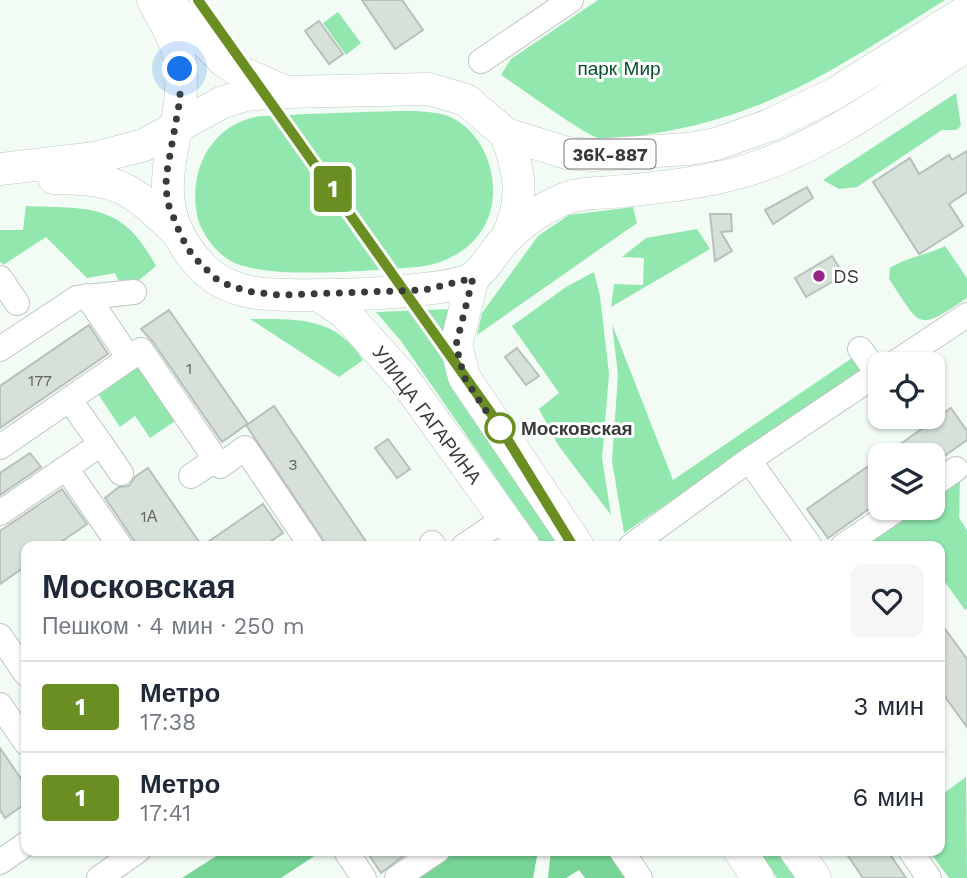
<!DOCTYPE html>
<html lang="ru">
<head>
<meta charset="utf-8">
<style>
	:root { --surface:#fff; --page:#f6f6f7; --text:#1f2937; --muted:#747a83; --line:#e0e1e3 }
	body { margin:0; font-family:"Work Sans",sans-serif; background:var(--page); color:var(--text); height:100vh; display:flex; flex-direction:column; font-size:26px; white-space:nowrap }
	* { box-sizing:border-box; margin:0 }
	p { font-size:23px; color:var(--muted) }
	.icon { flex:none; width:38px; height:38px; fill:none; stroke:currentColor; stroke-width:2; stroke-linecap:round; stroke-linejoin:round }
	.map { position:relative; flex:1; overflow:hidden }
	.side { position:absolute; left:21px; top:541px; width:924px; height:315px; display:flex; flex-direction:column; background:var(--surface); border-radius:14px; box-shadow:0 2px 5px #0004 }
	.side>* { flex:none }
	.badge { padding:0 14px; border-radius:5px; font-size:24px; line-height:46px }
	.controls { position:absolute; left:868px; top:352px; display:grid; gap:14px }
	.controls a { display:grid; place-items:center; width:77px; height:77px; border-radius:14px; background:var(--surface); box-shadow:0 2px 5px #0004; font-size:35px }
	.you { position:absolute; width:35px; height:35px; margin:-18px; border:5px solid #fff; border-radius:50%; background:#1a73e8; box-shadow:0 0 0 10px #1a73e833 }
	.map>.badge { position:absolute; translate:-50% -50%; box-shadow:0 0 0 4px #fff }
	.round { display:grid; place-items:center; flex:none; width:74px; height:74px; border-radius:14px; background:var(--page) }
	.overview { display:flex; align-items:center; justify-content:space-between; height:119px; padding:0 21px }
	h1 { font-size:33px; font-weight:700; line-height:52px }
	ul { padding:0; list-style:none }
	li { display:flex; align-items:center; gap:21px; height:91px; padding:0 21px; border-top:2px solid var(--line) }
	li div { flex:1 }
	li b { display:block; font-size:26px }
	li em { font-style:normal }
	li .badge { min-width:77px; font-weight:700; text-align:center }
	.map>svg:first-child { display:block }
	.green { fill:#91e7ae }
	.forest { fill:#76d497 }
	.building { fill:#d7e1d9; stroke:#b7c0b9; stroke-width:2 }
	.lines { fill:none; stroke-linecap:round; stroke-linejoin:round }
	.minor-casing { stroke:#bdc7c0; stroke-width:26 }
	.major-casing { stroke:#bdc7c0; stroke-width:33 }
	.minor { stroke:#fff; stroke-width:24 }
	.major { stroke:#fff; stroke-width:32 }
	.line-casing { stroke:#fff; stroke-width:16 }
	.line { stroke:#6b8e23; stroke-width:10 }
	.walk { stroke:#383c39; stroke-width:7; stroke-dasharray:0 12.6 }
	.poi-dot { fill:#962787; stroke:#fff; stroke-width:2.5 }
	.stop-dot { fill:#fff; stroke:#6b8e23; stroke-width:3.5 }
	.labels { text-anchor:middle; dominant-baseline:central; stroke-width:6; stroke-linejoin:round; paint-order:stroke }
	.number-label { font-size:16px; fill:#606561 }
	.shield { fill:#fff; stroke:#747674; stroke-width:2 }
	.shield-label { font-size:18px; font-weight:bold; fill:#383c39 }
	.park-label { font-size:19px; fill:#05502b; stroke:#fff }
	.poi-label { font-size:19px; fill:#383c39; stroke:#fff; text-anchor:start }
	.street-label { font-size:19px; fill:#383c39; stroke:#fff }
	.stop-label { font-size:19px; font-weight:bold; fill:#383c39; stroke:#fff; text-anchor:start }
</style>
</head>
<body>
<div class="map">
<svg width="967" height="878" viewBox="0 0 967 878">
	<rect width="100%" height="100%" fill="#f2fcf5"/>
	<path class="green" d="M598 0H945C851 59 780 110 668 131 650 134 617 141 599 138 586 136 517 85 501 75L511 59Z
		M338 12 361 43 346 55 323 23Z
		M956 93 961 126 956 130H942L857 187 839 189 823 180Z
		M400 111C416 111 432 111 448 116 466 123 480 140 487 158 507 213 476 259 419 267 370 270 284 279 240 265 220 259 201 235 197 215 189 173 208 130 251 118 262 115 276 116 288 115 325 113 362 112 400 111Z
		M26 206C90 209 122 202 156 266L138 281 118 280 115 273 87 278 46 237 3 265 0 261V230H23Z
		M633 207 637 223 477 335 482 313 538 236 569 215Z
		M697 229 710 249 611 307 614 284 643 285 644 258 622 257 646 238Z
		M945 246 967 278V298C916 332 922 328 889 279L890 268C909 256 925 256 945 246Z
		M594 272 600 296 609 374 602 458 611 515 558 445 539 409 559 393 512 326 566 287Z
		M451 309C444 334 442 353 448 378L565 546H543L401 341 376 312Z
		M250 319C297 319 335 316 363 360L339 377Z
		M612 324 673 480 855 356 864 369 624 533 612 461 618 375Z
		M140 362 178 419 150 438 135 416 120 427 96 391Z
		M960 477 959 518 967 530V608L965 610 940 575V546H859L915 508H933V496Z
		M966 777 967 878H949L929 851 940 850V796Z
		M757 851H778L797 878H777Z"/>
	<path class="forest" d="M551 850 612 851 631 878H585L579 870 566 878H548Z
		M224 851V850L322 851 281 878H182Z
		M455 851H538L533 878H416Z"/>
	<path class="building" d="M362 0H402L423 30 395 49Z
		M319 21 343 54 329 64 305 31Z
		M967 151V192L949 204 963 226 919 254 873 182 910 158 919 174 949 155 952 160Z
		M807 187 813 198 773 224 765 210Z
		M710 214H731L732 231 721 232 732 251 715 261Z
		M832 256 844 275 806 297 795 278Z
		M169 310 248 424 274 406 369 546H327L246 425 222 442 153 342 141 329Z
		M89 325 108 354 0 428V386Z
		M517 348 539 376 526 385 505 357Z
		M951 408 967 431V440L933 464V455H885Z
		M388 439 410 469 397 478 375 448Z
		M30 453 41 467 0 495V473Z
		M880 458V501L828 538 807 509Z
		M148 468 202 546H138L133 539 105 498 119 487 129 486 135 477Z
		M62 489 87 524 55 546H26V566L0 584V531Z
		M263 504 283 533 264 546H202Z
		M940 622 967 659V727L940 690Z
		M0 748 26 786V803L5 818 0 810Z
		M366 850H411L381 873Z
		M844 850H887L906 878H863Z"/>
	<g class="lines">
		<g class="minor-casing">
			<path id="minor" d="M481 61 571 0
				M0 278 17 303
				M87 296 129 358
				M0 349 77 298 134 292
				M860 349 878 374
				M893 364 967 315
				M101 444 121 473
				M0 447 141 350 220 466 245 448 311 546
				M749 460 810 546
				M66 468 120 546
				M191 476 216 459
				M933 485 956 469
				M0 513 101 444 69 399
				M432 543 434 546
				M464 546 504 519
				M631 546 749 460 880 372
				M843 546 899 508
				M0 636 26 674
				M0 705 26 743
				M621 850 640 878
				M910 850 929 878
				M347 853 364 878
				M0 862 26 844
				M99 878 139 850
				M397 878 438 850"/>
		</g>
		<g class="major-casing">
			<path id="major" d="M153 0C162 18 175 36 179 56 193 134 133 193 201 266 214 280 232 288 250 292 283 299 450 295 474 277 487 267 495 249 507 238 524 220 550 203 573 196 589 192 608 193 624 191 663 187 703 183 741 172 824 148 896 92 967 45
				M166 1 224 61 241 72 281 90
				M506 134C520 172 525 200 507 237
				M0 169 95 158 144 145 221 103 245 95 285 92 429 89 466 100 506 134 567 153 593 155 688 149 716 144 770 125 834 94 967 11
				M54 178C121 179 129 187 177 232
				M473 278 456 345 464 377 578 546
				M318 295 345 313 404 379 524 546
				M739 850 758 878
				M795 850 815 878"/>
		</g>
		<use href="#minor" class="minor"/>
		<use href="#major" class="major"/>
	</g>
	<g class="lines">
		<g class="line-casing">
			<path id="line" d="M198 0 495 419 573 546"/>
		</g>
		<use href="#line" class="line"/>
		<path class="walk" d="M180 69V99L166 177 167 201 181 236 192 255 215 278 230 286 252 292 279 295 424 290 473 278 456 345 464 377 494 423 500 428"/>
	</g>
	<circle class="poi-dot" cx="819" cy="276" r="7"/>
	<circle class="stop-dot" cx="500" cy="428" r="14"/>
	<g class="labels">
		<g class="number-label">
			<text x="189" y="368">1</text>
			<text x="40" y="380">177</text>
			<text x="293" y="464">3</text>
			<text x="149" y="516">1А</text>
		</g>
		<rect class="shield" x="564.5" y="139.5" width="91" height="29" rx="5"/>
		<g class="shield-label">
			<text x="610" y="154">36К-887</text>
		</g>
		<g class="park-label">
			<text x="619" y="68">парк Мир</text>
		</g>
		<g class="poi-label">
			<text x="833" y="276">DS</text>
		</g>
		<g class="street-label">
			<text transform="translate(427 415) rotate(53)">УЛИЦА ГАГАРИНА</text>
		</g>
		<g class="stop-label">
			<text x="521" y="428">Московская</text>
		</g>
	</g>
</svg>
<div class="controls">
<a><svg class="icon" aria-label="locate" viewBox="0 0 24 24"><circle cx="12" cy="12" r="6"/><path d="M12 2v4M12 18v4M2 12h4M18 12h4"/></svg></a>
<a><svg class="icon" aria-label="layers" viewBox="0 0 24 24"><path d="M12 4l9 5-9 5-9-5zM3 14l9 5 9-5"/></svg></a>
</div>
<div class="you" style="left:180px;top:69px"></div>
<b class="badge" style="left:333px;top:189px;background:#6b8e23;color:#fff">1</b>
<section class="side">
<div class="overview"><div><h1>Московская</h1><p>Пешком · 4 мин · 250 m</p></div><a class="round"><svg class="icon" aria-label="heart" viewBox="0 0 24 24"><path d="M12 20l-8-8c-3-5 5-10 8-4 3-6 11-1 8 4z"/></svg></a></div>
<ul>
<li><span class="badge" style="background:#6b8e23;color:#fff">1</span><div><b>Метро</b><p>17:38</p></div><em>3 мин</em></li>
<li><span class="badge" style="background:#6b8e23;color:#fff">1</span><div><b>Метро</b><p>17:41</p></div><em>6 мин</em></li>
</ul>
</section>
</div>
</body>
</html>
